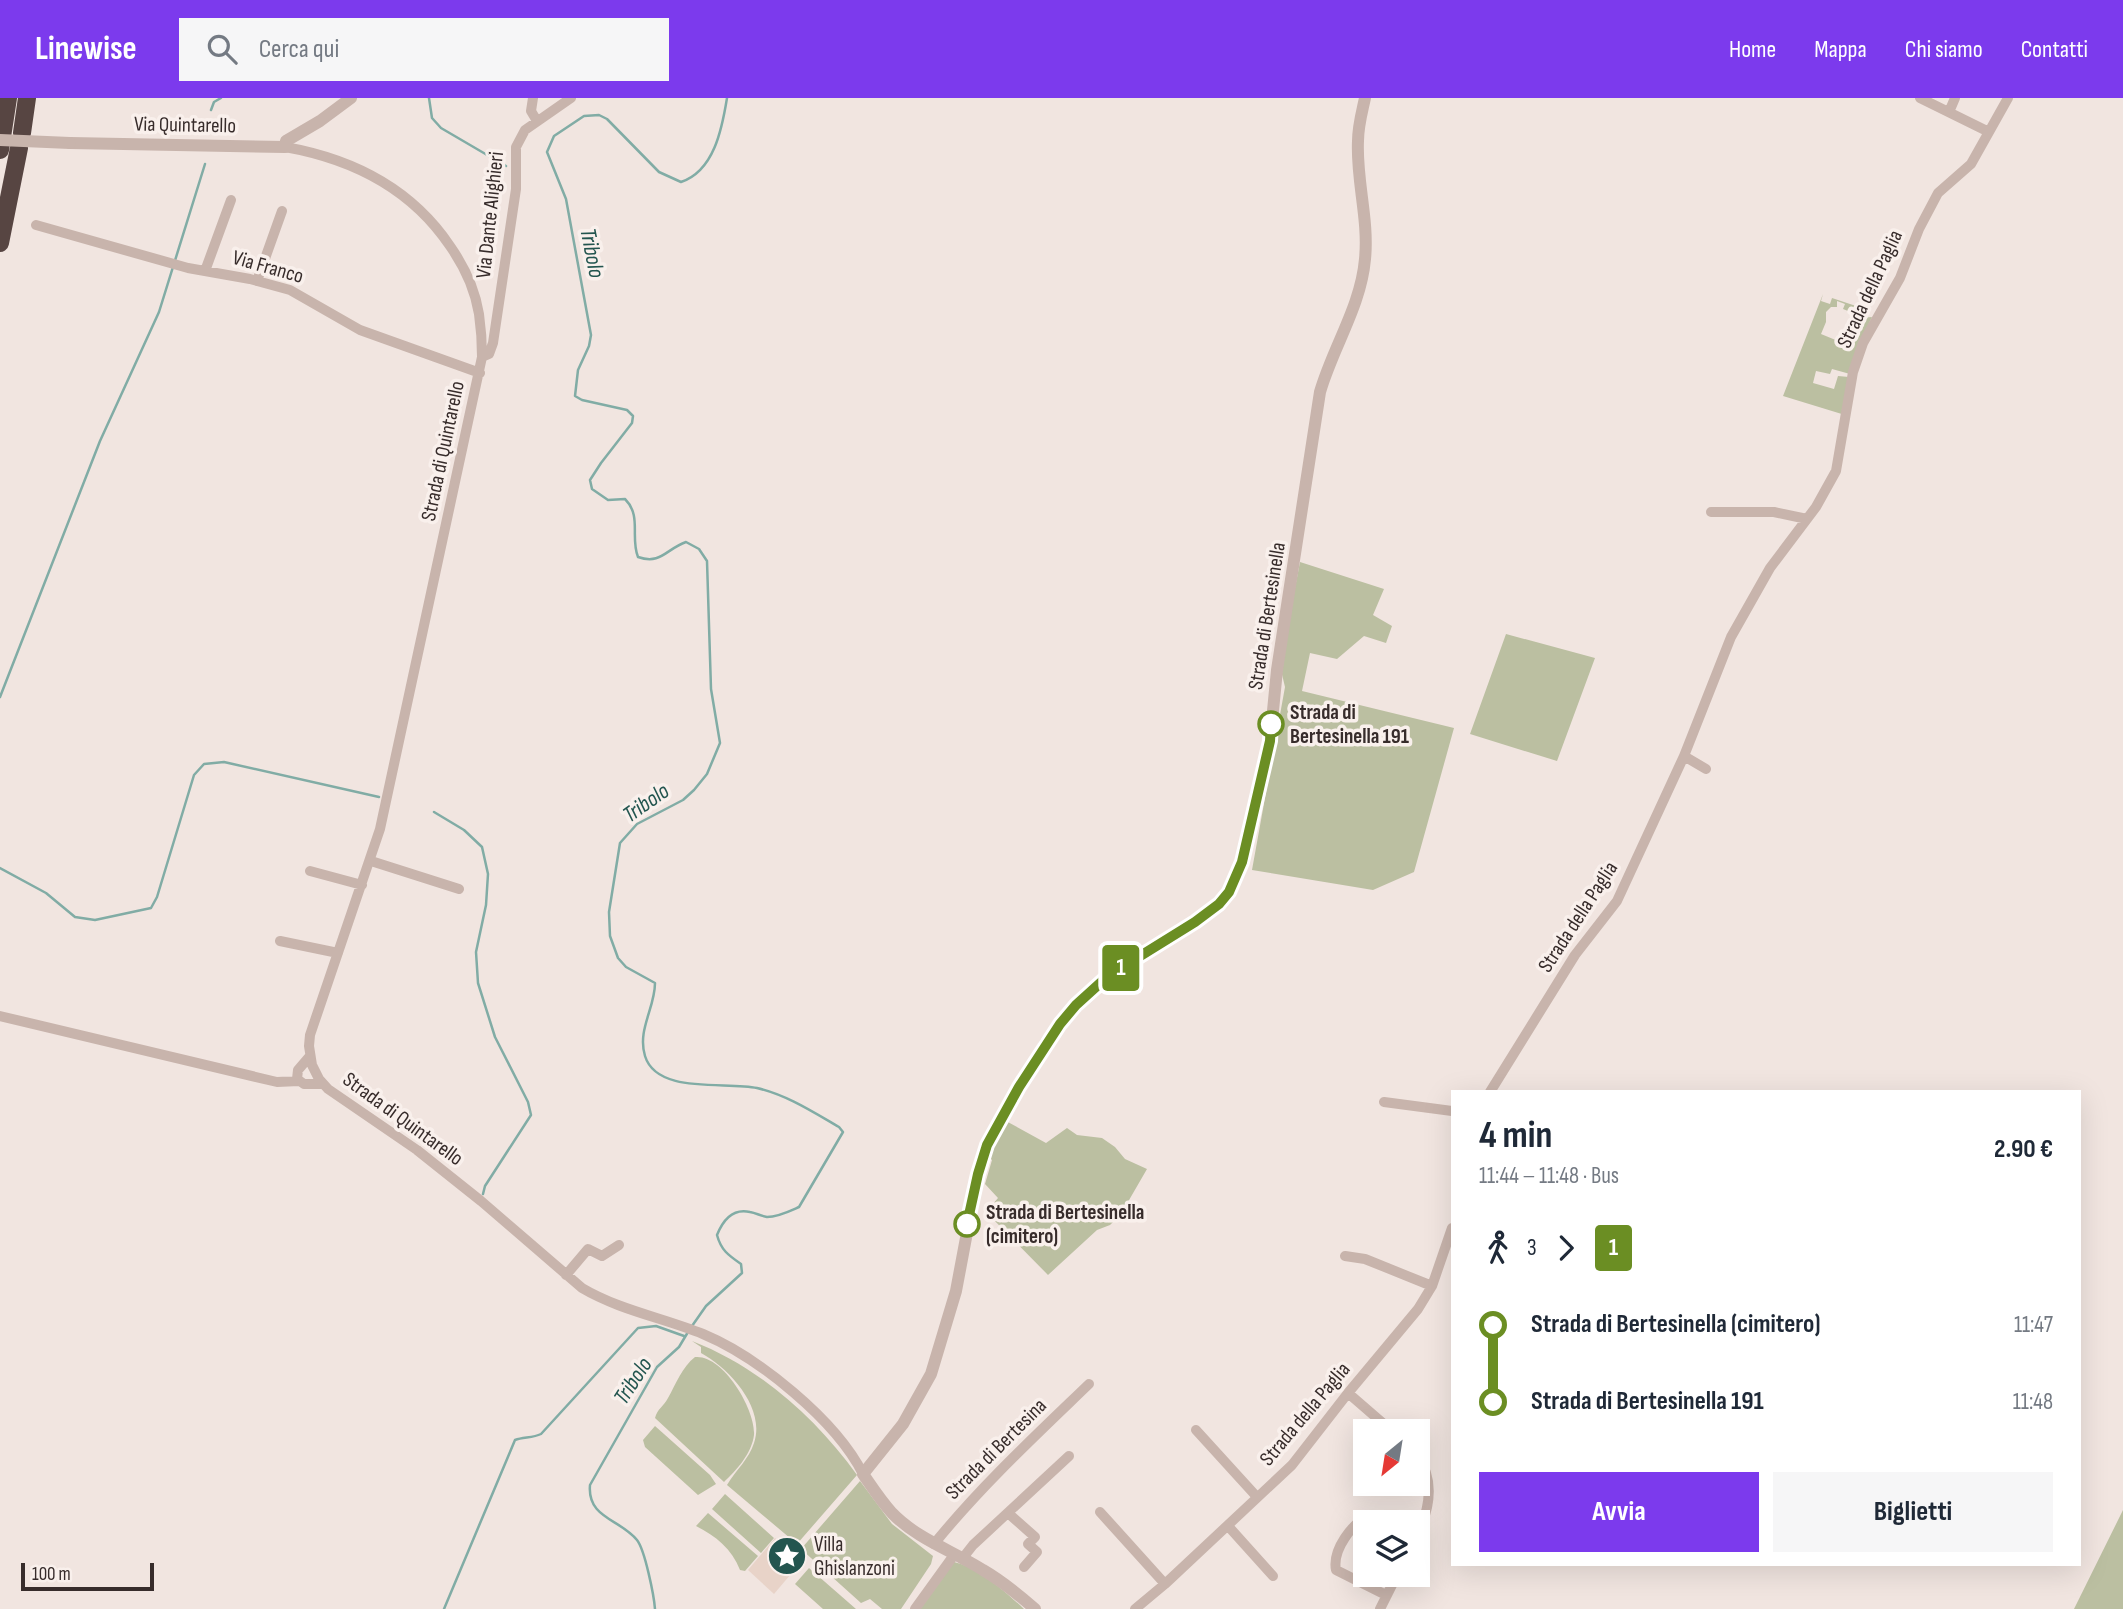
<!DOCTYPE html>
<html lang="it">
<head>
<meta charset="utf-8">
<style>
	:root { --surface:#fff; --page:#f6f6f7; --text:#1f2937; --muted:#747a83; --accent:#7c3aed }
	body { margin:0; font-family:"Sofia Sans Condensed",sans-serif; background:var(--page); color:var(--text); height:100vh; display:flex; flex-direction:column; font-size:26px; white-space:nowrap }
	* { box-sizing:border-box; margin:0 }
	p { font-size:23px; color:var(--muted) }
	.icon { flex:none; width:38px; height:38px; fill:none; stroke:currentColor; stroke-width:2; stroke-linecap:round; stroke-linejoin:round }
	.map { position:relative; flex:1; overflow:hidden }
	.drawer { position:absolute; left:1451px; top:992px; width:630px; height:476px; display:flex; flex-direction:column; background:var(--surface); border-radius:0px; box-shadow:0 7px 28px #0002 }
	.drawer>* { flex:none }
	.badge { padding:0 14px; border-radius:5px; font-size:24px; line-height:46px }
	.needle { width:46px; rotate:210deg }
	.controls { position:absolute; left:1353px; top:1321px; display:grid; gap:14px }
	.controls a { display:grid; place-items:center; width:77px; height:77px; border-radius:0px; background:var(--surface); box-shadow:0 7px 28px #0002; font-size:35px }
	.scale { position:absolute; left:21px; bottom:18px; width:133px; box-sizing:border-box; padding-left:7px; border:4px solid #372c2b; border-top:0; font-size:19px; line-height:24px; white-space:nowrap; color:#372c2b; -webkit-text-stroke:5px #f9f0ec; paint-order:stroke }
	.map>.badge { position:absolute; translate:-50% -50%; box-shadow:0 0 0 4px #fff }
	.legs { display:flex; align-items:center; gap:10px; height:77px; padding:0 28px; font-size:23px }
	.legs p { margin-inline-start:auto }
	.head { display:flex; align-items:center; justify-content:space-between; height:119px; padding:0 28px }
	h1 { font-size:38px; font-weight:700; line-height:52px }
	.action { display:flex; gap:14px; margin-top:auto; padding:14px 28px }
	.action a { flex:1; height:80px; border-radius:0px; background:var(--accent); color:#fff; font-size:28px; font-weight:700; line-height:80px; text-align:center }
	.action a+a { background:var(--page); color:var(--text) }
	ul { padding:0 28px; list-style:none }
	li { display:flex; align-items:center; gap:24px; height:77px; font-size:26px }
	li i { display:grid; place-items:center; width:10px; height:100%; margin:0 9px; background:currentColor }
	li i::after { content:''; width:18px; height:18px; margin:-9px; border:5px solid; border-radius:50%; background:var(--surface) }
	li p { margin-inline-start:auto }
	li:first-child i { background:linear-gradient(#0000 50%,currentColor 0) }
	li:last-child i { background:linear-gradient(currentColor 50%,#0000 0) }
	header { display:flex; align-items:center; gap:42px; box-sizing:border-box; height:98px; padding:0 35px; background:var(--accent); color:#fff }
	header strong { font-size:33px }
	nav { display:flex; gap:38px; margin-inline-start:auto; font-size:24px }
	.search { width:490px; height:63px; background:var(--page); display:flex; align-items:center; gap:18px; box-sizing:border-box; padding:0 24px; border-radius:0px; color:var(--muted); font-size:26px }
	.map>svg:first-child { display:block }
	.green { fill:#bbbfa1 }
	.plaza { fill:#e8d3c8 }
	.lines { fill:none; stroke-linecap:round; stroke-linejoin:round }
	.stream { stroke:#81aca5; stroke-width:2.5 }
	.minor { stroke:#c8b4ac; stroke-width:10 }
	.tertiary { stroke:#c8b4ac; stroke-width:12 }
	.motorway { stroke:#574542; stroke-width:18 }
	.tertiary-bridge { stroke:#c8b4ac; stroke-width:12 }
	.line-1-casing { stroke:#fff; stroke-width:16 }
	.line-1 { stroke:#6b8e23; stroke-width:10 }
	.stop-1-dot { fill:#fff; stroke:#6b8e23; stroke-width:3.5 }
	.labels { text-anchor:middle; dominant-baseline:central; stroke-width:7; stroke-linejoin:round; paint-order:stroke }
	.street-label { font-size:21px; fill:#372c2b; stroke:#f9f0ec }
	.stop-label { font-size:21px; font-weight:bold; fill:#372c2b; stroke:#f9f0ec; text-anchor:start }
	.poi-label { font-size:21px; fill:#372c2b; stroke:#f9f0ec; text-anchor:start }
	.water-label { font-size:23px; font-style:italic; fill:#23554f; stroke:#f9f0ec }
</style>
</head>
<body>
<header>
<strong>Linewise</strong>
<div class="search"><svg class="icon" aria-label="search" viewBox="0 0 24 24"><circle cx="10" cy="10" r="6"/><path d="M15 15l6 6"/></svg>Cerca qui</div>
<nav><a>Home</a><a>Mappa</a><a>Chi siamo</a><a>Contatti</a></nav>
</header>
<div class="map">
<svg width="2123" height="1511" viewBox="0 0 2123 1511">
	<rect width="100%" height="100%" fill="#f1e5e0"/>
	<path class="green" d="M1823 196 1821 203 1830 206 1832 200 1856 208 1853 215 1843 211 1845 206 1837 203V209H1831L1826 214V224L1821 236 1838 243C1848 230 1854 219 1872 219L1861 242 1850 276 1832 271 1830 276 1816 273 1813 285 1834 291 1838 278 1849 279 1845 317 1783 298Z
		M1300 464 1384 491 1373 517 1392 528 1386 545 1364 538 1337 561 1310 555 1302 593 1454 630 1414 774 1373 792 1252 772 1285 589 1280 568Z
		M1506 536 1595 560 1557 663 1470 636Z
		M1006 1023 1046 1045 1067 1030 1077 1037 1102 1040 1115 1049 1125 1061 1147 1071 1121 1116 1110 1127 1097 1132 1048 1177 986 1114 998 1100 985 1086 992 1062 989 1059Z
		M692 1243C759 1269 815 1319 857 1377L797 1446 727 1387C736 1372 749 1361 754 1345 766 1310 729 1270 701 1255V1249Z
		M695 1259C723 1256 756 1312 754 1337 752 1355 736 1373 724 1384L655 1320C657 1311 664 1308 668 1300 676 1286 682 1269 695 1259Z
		M655 1328 710 1377 716 1386 698 1397 645 1349 643 1342Z
		M860 1383 892 1426 933 1458 931 1466 901 1511H882L870 1501 861 1505 801 1451Z
		M725 1396 774 1440 761 1455 712 1411Z
		M2123 1412V1511H2074Z
		M708 1415 758 1458 745 1473 740 1472C732 1451 716 1438 696 1428Z
		M948 1463C973 1465 1006 1494 1024 1511H911Z
		M809 1470 856 1511H823L795 1486Z"/>
	<path class="plaza" d="M775 1440 802 1463 774 1496 748 1472Z"/>
	<g class="lines">
		<path class="stream" d="M429 0 432 20 441 30 506 68
			M211 12 214 4 221 0
			M0 599 100 343 159 214 205 66
			M434 714 464 732 482 749 488 776 486 807 476 854 478 885 495 939 528 1004 531 1017 485 1088 483 1096
			M0 770 46 795 75 819 95 822 151 810 157 799 194 677 204 666 224 664 379 699
			M692 1228 706 1208 742 1175 741 1166C728 1157 721 1152 717 1137 723 1122 733 1110 750 1114 756 1115 761 1118 767 1119 778 1119 790 1113 799 1109L843 1034 839 1029C813 1014 787 997 757 990 727 983 657 997 645 958 637 932 655 910 655 885L626 869 618 860 610 838 609 814 620 745 637 726 683 702 694 692 707 676 720 645 711 591 707 463 699 451 686 444C666 451 661 467 638 459 630 439 642 418 625 401L608 402 592 391 590 382 601 365 632 325 633 318 627 312 582 302 575 298 578 272 589 248 591 237 566 101 547 54 554 38 584 18 599 17 607 21 659 74 681 84C714 73 722 31 727 0
			M444 1511 515 1342C524 1339 533 1340 541 1336L638 1230 656 1228 684 1238
			M655 1511C654 1498 645 1452 637 1442 620 1421 587 1420 590 1387L657 1269 679 1249 688 1234"/>
		<path class="minor" d="M533 0 531 13 537 23
			M1920 0 1989 34
			M1949 14 1955 0
			M285 49C353 61 411 90 450 148 464 168 475 191 479 216 481 230 482 245 482 259L380 731 310 937 309 948 312 967 319 981 328 991 417 1052 481 1103 582 1190C619 1212 664 1220 703 1236 758 1259 836 1322 863 1376
			M36 127 188 170 250 181 290 192 360 232 480 275
			M205 173 231 102
			M257 183 282 113
			M482 259 489 256 493 245 516 91V49L525 32 571 0
			M1711 414H1774L1807 421
			M1684 658 1706 671
			M371 763 459 791
			M310 773 362 787
			M280 843 338 855
			M0 918 277 984 299 983
			M310 958 298 972 297 981 304 986H323
			M1490 994 1575 857 1617 803 1684 658 1731 539 1770 470 1816 409 1836 373 1853 274 1863 245 1900 180 1919 131 1938 95 1971 66 2008 0
			M1384 1004 1452 1013
			M1345 1158 1365 1161 1432 1188
			M566 1177 588 1151 602 1158 619 1147
			M1348 1295 1393 1334
			M1196 1332 1257 1399
			M1418 1358C1434 1382 1430 1410 1418 1435
			M1100 1414 1165 1486
			M1008 1415 1035 1439 1028 1446 1037 1454 1024 1469
			M1386 1424 1370 1417C1352 1425 1332 1452 1336 1472L1386 1497
			M1228 1428 1273 1478
			M934 1446C981 1388 1035 1338 1089 1286
			M962 1461 973 1447 1069 1358
			M915 1511 954 1457
			M1135 1511 1165 1486 1292 1367 1348 1295 1418 1211 1432 1188 1452 1130
			M1380 1511 1397 1477"/>
		<path class="tertiary" d="M70 45 285 49 286 43 320 23 351 0
			M1035 1511C1019 1497 1002 1483 983 1472 953 1453 917 1441 892 1415 881 1403 872 1389 863 1376L903 1326 931 1276 956 1193 978 1076 987 1047 1046 944 1089 895 1134 861 1207 815 1229 794 1236 781 1242 764 1270 643 1277 572 1320 294C1333 249 1361 208 1365 161 1369 121 1356 82 1358 43 1358 28 1362 14 1365 0"/>
		<path class="motorway" d="M22 35 27 0
			M0 52 8 0
			M0 145 19 50"/>
		<path class="tertiary-bridge" d="M0 42 70 45"/>
	</g>
	<g class="lines">
		<g class="line-1-casing">
			<path id="line-1" d="M967 1126 978 1076 987 1047 1019 989 1060 926 1076 907 1108 878 1195 824 1219 806 1229 794 1242 764 1270 643 1271 626"/>
		</g>
		<use href="#line-1" class="line-1"/>
	</g>
	<defs>
		<g id="sight-disc" transform="scale(2.0125)"><circle r="9.5" fill="#23554f" stroke="#f9f0ec"/><path d="M0-6L1.8-2.2L6-1.7L2.9 1.2L3.7 5.4L0 3.3L-3.7 5.4L-2.9 1.2L-6-1.7L-1.8-2.2Z" fill="#fff"/></g>
	</defs>
	<g fill-rule="evenodd">
		<use href="#sight-disc" x="787" y="1458"/>
	</g>
	<g class="stop-1-dot">
		<circle cx="1271" cy="626" r="12"/>
		<circle cx="967" cy="1126" r="12"/>
	</g>
	<g class="labels">
		<g class="street-label">
			<text transform="translate(185 27) rotate(1)">Via Quintarello</text>
			<text transform="translate(490 117) rotate(-84)">Via Dante Alighieri</text>
			<text transform="translate(268 169) rotate(16)">Via Franco</text>
			<text transform="translate(1870 191) rotate(-65)">Strada della Paglia</text>
			<text transform="translate(443 353) rotate(-78)">Strada di Quintarello</text>
			<text transform="translate(1267 518) rotate(-81)">Strada di Bertesinella</text>
			<text transform="translate(1578 819) rotate(-57)">Strada della Paglia</text>
			<text transform="translate(403 1021) rotate(36)">Strada di Quintarello</text>
			<text transform="translate(1305 1316) rotate(-50)">Strada della Paglia</text>
			<text transform="translate(996 1351) rotate(-45)">Strada di Bertesina</text>
		</g>
		<g class="stop-label">
			<text x="1290" y="614">Strada di<tspan x="1290" dy="24">Bertesinella 191</tspan></text>
			<text x="986" y="1114">Strada di Bertesinella<tspan x="986" dy="24">(cimitero)</tspan></text>
		</g>
		<g class="poi-label">
			<text x="814" y="1446">Villa<tspan x="814" dy="24">Ghislanzoni</tspan></text>
		</g>
		<g class="water-label">
			<text transform="translate(592 155) rotate(79)">Tribolo</text>
			<text transform="translate(646 705) rotate(-35)">Tribolo</text>
			<text transform="translate(633 1283) rotate(-57)">Tribolo</text>
		</g>
	</g>
</svg>
<div class="controls">
<a><svg class="needle" viewBox="-14 -14 28 28"><path d="M0-13l5 13h-10z" fill="#e53935"/><path d="M0 13l5-13h-10z" fill="#747a83"/></svg></a>
<a><svg class="icon" aria-label="layers" viewBox="0 0 24 24"><path d="M12 4l9 5-9 5-9-5zM3 14l9 5 9-5"/></svg></a>
</div>
<div class="scale">100 m</div>
<b class="badge" style="left:1121px;top:870px;background:#6b8e23;color:#fff">1</b>
<section class="drawer">
<div class="head"><div><h1>4 min</h1><p>11:44 – 11:48 · Bus</p></div><b>2.90 €</b></div>
<div class="legs"><svg class="icon" aria-label="walk" viewBox="0 0 24 24"><circle cx="13" cy="4" r="2"/><path d="M13 8l-2 6 4 7M11 14l-3 7M7 12l3-4h3l4 4"/></svg>3<svg class="icon" aria-label="forward" viewBox="0 0 24 24"><path d="M9 5l7 7-7 7"/></svg><b class="badge" style="background:#6b8e23;color:#fff">1</b></div>
<ul>
<li><i style="color:#6b8e23"></i><b>Strada di Bertesinella (cimitero)</b><p>11:47</p></li>
<li><i style="color:#6b8e23"></i><b>Strada di Bertesinella 191</b><p>11:48</p></li>
</ul>
<div class="action"><a>Avvia</a><a>Biglietti</a></div>
</section>
</div>
</body>
</html>
